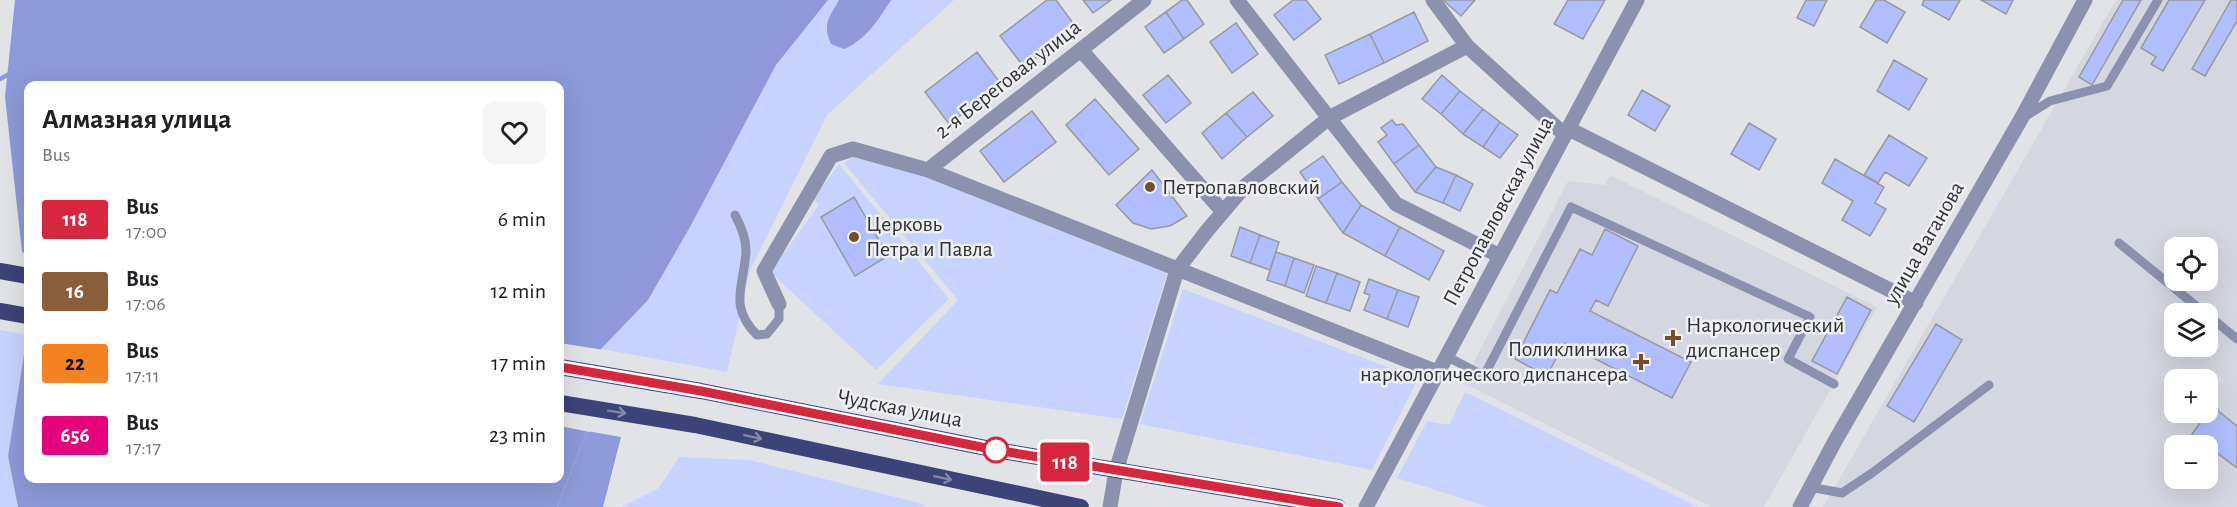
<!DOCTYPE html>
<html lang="en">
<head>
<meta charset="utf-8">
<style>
	:root { --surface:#fff; --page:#f6f6f6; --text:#202124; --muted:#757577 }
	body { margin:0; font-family:"Alegreya Sans",sans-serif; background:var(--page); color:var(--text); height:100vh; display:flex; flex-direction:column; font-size:22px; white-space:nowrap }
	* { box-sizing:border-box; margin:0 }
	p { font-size:20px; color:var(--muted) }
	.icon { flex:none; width:33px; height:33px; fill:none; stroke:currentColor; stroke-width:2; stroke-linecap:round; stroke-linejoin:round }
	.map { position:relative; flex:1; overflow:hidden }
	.side { position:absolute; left:24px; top:81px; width:540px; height:402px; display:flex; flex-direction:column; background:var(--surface); border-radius:12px; box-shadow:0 6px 24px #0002 }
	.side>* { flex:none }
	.badge { padding:0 12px; border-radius:4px; font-size:21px; line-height:39px }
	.tools { position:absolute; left:2164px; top:237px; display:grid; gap:12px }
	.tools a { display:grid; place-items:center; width:54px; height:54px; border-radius:12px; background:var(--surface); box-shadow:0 6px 24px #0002; font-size:30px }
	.map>.badge { position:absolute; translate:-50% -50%; box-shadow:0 0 0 3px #fff }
	.round { display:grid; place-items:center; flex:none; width:63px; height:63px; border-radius:12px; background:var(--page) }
	.summary { display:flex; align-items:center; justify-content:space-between; height:102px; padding:0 18px }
	h1 { font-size:28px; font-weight:700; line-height:45px }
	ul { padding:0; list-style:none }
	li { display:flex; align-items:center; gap:18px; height:72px; padding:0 18px }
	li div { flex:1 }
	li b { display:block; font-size:22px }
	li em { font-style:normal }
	li .badge { min-width:66px; font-weight:700; text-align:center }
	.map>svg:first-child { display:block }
	.built { fill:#d4d7e0; fill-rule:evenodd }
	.green { fill:#c8d2fe }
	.forest { fill:#8e9ad9 }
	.water { fill:#8d99d8; fill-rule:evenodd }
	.pier { fill:#e2e3e6 }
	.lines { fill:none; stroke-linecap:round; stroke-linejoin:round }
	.stream { stroke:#8d99d8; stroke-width:4.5 }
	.building { fill:#b0befe; stroke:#98999d; stroke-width:1.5 }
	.service { stroke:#8c92ae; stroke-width:9 }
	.minor { stroke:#8c92ae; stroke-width:15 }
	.trunk { stroke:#3c4376; stroke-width:16 }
	.oneway { stroke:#8488a8 }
	.line-casing { stroke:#fff; stroke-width:14 }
	.line { stroke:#d7263d; stroke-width:9 }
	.poi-dot { fill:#734e29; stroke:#eff0f4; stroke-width:2 }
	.stop-dot { fill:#fff; stroke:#d7263d; stroke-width:3 }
	.labels { text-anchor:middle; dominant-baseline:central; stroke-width:5; stroke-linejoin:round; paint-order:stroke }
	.street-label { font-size:22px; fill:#313133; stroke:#eff0f4 }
	.poi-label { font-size:22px; fill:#313133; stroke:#eff0f4; text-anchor:start }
</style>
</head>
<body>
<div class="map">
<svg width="2237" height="507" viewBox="0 0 2237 507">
	<rect width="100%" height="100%" fill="#e2e3e6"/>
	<path class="built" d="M2116 0H2237V507H1823ZM2175 248H2208V280H2175ZM2175 314H2208V346H2175ZM2175 380H2208V412H2175ZM2175 446H2208V478H2175Z
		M1610 175 1877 307 1764 507H1712L1463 383 1568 181 1604 185Z"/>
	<path class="green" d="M828 0H954L827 115 750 270 727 372 601 349 648 300 690 227 776 65Z
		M862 152 1168 270 1122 419 878 384 958 300 844 163Z
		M839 164 949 299 876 370 770 272 819 205 813 199Z
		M1183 289 1418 379 1372 470 1140 424Z
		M0 330 27 335 8 456 18 507H0Z
		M1465 392 1698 507H1489L1397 478 1427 421 1449 425Z
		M679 457 749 460 927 505 918 507H621L659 488Z"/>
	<path class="forest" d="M839 0H891C878 20 866 40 844 49L831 44C822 24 829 18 839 0Z
		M587 431 621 437 603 507H557Z"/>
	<path class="water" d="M15 0H828L776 65 690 227 648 300 601 349 587 431 557 507H18L8 456 27 335 22 252 5 97ZM28 86H560V478H28Z"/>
	<path class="pier" d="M19 252 28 253V335L24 334Z
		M560 343 604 350 590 432 560 426Z"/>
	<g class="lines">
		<path class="stream" d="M0 79 11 73"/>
	</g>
	<path class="building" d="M1047 0H1056L1076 27 1024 67 1000 36Z
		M1083 0H1111L1093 13Z
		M1182 0H1187L1204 24 1164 53 1145 27Z
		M1182 0H1187L1204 24 1184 39 1166 12Z
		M1293 0H1306L1321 19 1294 40 1274 15Z
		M1443 0H1475L1461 16Z
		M1568 0H1605L1583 39 1554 24Z
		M1806 0H1827L1814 26 1797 18Z
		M1876 0H1884L1905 12 1887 43 1860 27Z
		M1924 0H1960L1949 20 1922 5Z
		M1981 0H2013L2006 14Z
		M2123 0H2141L2092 85 2079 77Z
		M2169 0H2205L2163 71 2151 64 2156 57 2141 48Z
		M2231 0H2237V21L2205 76 2192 69Z
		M1166 12 1184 39 1164 53 1145 27Z
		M1414 12 1428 41 1384 63 1370 34Z
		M1236 23 1258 54 1232 73 1210 42Z
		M1370 34 1384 63 1339 84 1325 55Z
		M977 52 1001 84 949 124 925 92Z
		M1894 60 1927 79 1909 110 1877 91Z
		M1168 75 1191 103 1166 123 1143 95Z
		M1442 75 1460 91 1441 114 1422 99Z
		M1642 90 1670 106 1655 131 1628 115Z
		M1460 91 1483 109 1463 134 1441 114Z
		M1253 92 1273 116 1247 137 1226 113Z
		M1095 99 1139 149 1109 175 1066 125Z
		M1483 109 1500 122 1483 147 1463 134Z
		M1032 111 1056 142 1004 182 980 151Z
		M1226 113 1247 137 1222 159 1202 133Z
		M1392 120 1396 125 1403 124 1419 145 1394 164 1378 142 1387 135 1381 128Z
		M1500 122 1518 135 1500 158 1483 147Z
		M1749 123 1776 139 1759 170 1731 154Z
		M1889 135 1927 158 1909 186 1885 172 1878 183 1864 175Z
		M1419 145 1436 167 1415 192 1394 164Z
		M1323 156 1342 182 1318 199 1300 172Z
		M1835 159 1884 187 1875 203 1886 209 1870 236 1842 220 1853 201 1822 183Z
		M1436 167 1456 175 1443 203 1415 192Z
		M1152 170 1187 216 1170 226 1151 229 1133 223 1116 205Z
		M1456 175 1473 184 1460 211 1443 203Z
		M1342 182 1361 205 1343 233 1318 199Z
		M854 197 888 256 855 276 821 217Z
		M1361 205 1400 227 1385 256 1343 233Z
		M1240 227 1260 235 1250 263 1231 256Z
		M1400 227 1444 251 1429 280 1385 256Z
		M1605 229 1638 246 1608 306 1596 300 1590 311 1691 362 1672 398 1564 343 1547 376 1515 359 1550 290 1557 293 1580 249 1592 255Z
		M1260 235 1279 242 1270 270 1250 263Z
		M1276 252 1294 258 1285 286 1267 280Z
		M1294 258 1314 265 1304 293 1285 286Z
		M1316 266 1337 273 1326 303 1306 296Z
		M1337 273 1360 282 1350 311 1326 303Z
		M1369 279 1398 290 1387 319 1364 310 1370 295 1364 293Z
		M1398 290 1419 297 1408 327 1387 319Z
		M1847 297 1871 310 1837 374 1812 361Z
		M1936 324 1962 340 1914 422 1887 406Z
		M2212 406 2237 426V468L2192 434Z"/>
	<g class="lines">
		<path class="service" d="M2026 116 2050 101 2107 86 2158 0
			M735 215C741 226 746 238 746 251 744 286 728 306 757 335L767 334 779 319V304
			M2119 243 2206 314
			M2208 315 2237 339
			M1446 356 1484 376 1571 207 1810 317 1788 359 1834 384
			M1810 487 1842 493 1872 473 1989 385"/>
		<path class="minor" d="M1237 0 1396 204 1500 256
			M1433 0 1467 46 1565 135
			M1081 50 1223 212
			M1569 129 1916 303
			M928 170 1144 0
			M779 304 764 271 831 156 853 149 928 170 1437 372
			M1110 507 1116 471 1177 270 1206 232 1245 186 1329 118 1467 46
			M1366 507 1637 0
			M1800 507 1835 441 2021 119 2085 0"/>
		<path class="trunk" d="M0 271 28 276
			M0 311 28 316
			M560 367 701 391 996 450 1338 507
			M560 403 695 425 1081 507"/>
	</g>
	<defs><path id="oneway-shaft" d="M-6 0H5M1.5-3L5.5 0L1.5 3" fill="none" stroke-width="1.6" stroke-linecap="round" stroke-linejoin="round" transform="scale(1.5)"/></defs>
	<g class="oneway">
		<use href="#oneway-shaft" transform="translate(617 412) rotate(9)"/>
		<use href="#oneway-shaft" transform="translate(753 437) rotate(12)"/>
		<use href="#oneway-shaft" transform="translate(943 478) rotate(12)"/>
	</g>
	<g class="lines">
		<g class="line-casing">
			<path id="line" d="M560 367 701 391 996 450 1339 507"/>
		</g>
		<use href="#line" class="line"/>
	</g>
	<g class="poi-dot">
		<circle cx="1150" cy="187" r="6"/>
		<circle cx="854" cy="237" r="6"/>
		<path d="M1670 329h6v6h6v6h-6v6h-6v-6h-6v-6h6z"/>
		<path d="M1638 353h6v6h6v6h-6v6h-6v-6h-6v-6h6z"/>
	</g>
	<circle class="stop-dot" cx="996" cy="450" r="12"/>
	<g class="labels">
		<g class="street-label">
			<text transform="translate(1008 79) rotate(-38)">2-я Береговая улица</text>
			<text transform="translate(1498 211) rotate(-62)">Петропавловская улица</text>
			<text transform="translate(1924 243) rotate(-60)">улица Ваганова</text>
			<text transform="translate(900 408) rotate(11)">Чудская улица</text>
		</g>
		<g class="poi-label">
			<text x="1162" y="187">Петропавловский</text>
			<text x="866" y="224">Церковь<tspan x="866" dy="25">Петра и Павла</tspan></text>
			<text x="1686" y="325">Наркологический<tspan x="1686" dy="25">диспансер</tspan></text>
			<text x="1628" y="349" text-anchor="end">Поликлиника<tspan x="1628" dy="25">наркологического диспансера</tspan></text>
		</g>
	</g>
</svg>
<div class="tools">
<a><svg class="icon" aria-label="locate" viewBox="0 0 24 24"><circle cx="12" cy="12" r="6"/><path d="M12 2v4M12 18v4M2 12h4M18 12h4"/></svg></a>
<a><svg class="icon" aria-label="layers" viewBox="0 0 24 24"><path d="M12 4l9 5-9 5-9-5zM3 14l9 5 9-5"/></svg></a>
<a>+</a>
<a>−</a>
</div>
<b class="badge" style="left:1065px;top:462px;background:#d7263d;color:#fff">118</b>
<section class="side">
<div class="summary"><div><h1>Алмазная улица</h1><p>Bus</p></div><a class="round"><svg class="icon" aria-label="heart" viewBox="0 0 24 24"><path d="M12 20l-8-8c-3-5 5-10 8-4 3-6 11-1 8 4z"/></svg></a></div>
<ul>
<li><span class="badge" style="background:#d7263d;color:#fff">118</span><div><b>Bus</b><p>17:00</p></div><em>6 min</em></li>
<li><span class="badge" style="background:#8b5e3c;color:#fff">16</span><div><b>Bus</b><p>17:06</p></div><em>12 min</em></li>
<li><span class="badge" style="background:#f58220;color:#111">22</span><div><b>Bus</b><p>17:11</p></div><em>17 min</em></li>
<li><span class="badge" style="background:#e6007e;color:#fff">656</span><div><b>Bus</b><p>17:17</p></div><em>23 min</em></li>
</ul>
</section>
</div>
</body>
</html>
